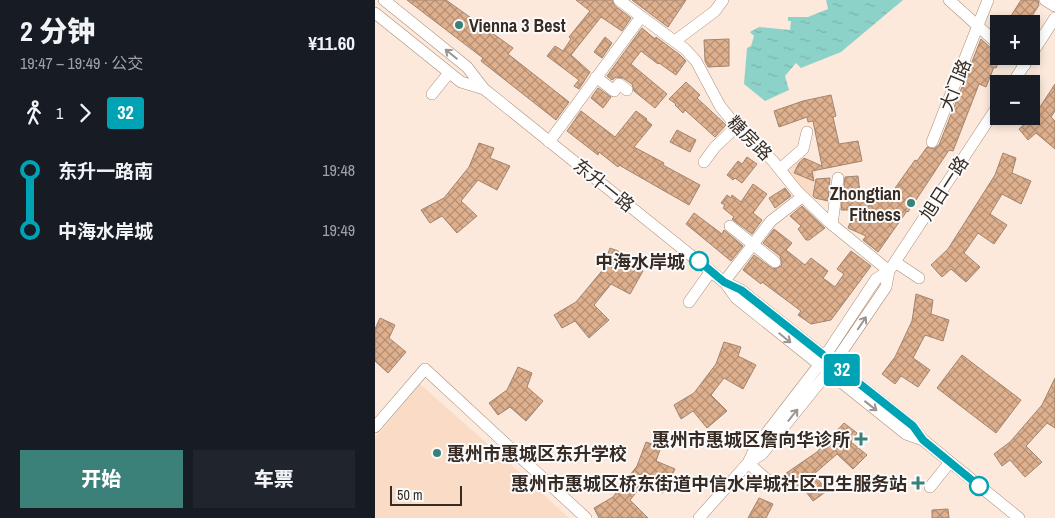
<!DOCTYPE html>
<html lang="zh">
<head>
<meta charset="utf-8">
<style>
	:root { --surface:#171b24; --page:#20242c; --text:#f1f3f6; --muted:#9ea1a6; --accent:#3b8179 }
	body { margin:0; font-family:"Archivo Narrow","Noto Sans SC",sans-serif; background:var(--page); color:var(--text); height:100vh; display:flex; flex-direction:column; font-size:19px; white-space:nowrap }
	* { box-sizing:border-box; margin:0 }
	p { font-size:16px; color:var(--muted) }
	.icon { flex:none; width:28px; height:28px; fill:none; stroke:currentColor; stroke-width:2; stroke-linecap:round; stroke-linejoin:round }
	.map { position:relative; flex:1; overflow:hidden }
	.details { display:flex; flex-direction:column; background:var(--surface); width:375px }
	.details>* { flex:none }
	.badge { padding:0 10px; border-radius:4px; font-size:18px; line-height:32px }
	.fabs { position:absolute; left:615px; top:15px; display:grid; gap:10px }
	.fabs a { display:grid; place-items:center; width:50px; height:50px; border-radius:0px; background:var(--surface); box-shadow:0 2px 8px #0003; font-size:25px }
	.scale { position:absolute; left:15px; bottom:12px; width:72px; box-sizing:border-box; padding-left:5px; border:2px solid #372b23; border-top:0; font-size:14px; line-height:18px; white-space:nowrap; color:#372b23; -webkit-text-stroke:4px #fbfbfb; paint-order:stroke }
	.map>.badge { position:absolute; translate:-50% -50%; box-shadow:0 0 0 2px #fff }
	.legs { display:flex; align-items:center; gap:8px; height:55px; padding:0 20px; font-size:16px }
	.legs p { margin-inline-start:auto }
	.head { display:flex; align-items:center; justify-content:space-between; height:85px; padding:0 20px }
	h1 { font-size:28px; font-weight:800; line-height:38px }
	.button { display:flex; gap:10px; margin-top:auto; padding:10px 20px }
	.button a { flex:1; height:58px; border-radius:0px; background:var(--accent); color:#fff; font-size:20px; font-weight:800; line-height:58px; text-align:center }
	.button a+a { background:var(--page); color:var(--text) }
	ul { padding:0 20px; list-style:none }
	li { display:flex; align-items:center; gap:18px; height:60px; font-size:19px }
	li i { display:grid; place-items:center; width:8px; height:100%; margin:0 6px; background:currentColor }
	li i::after { content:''; width:12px; height:12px; margin:-6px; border:4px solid; border-radius:50%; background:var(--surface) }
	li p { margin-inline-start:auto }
	li:first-child i { background:linear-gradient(#0000 50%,currentColor 0) }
	li:last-child i { background:linear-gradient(currentColor 50%,#0000 0) }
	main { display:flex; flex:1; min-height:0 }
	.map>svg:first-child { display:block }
	.built { fill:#fadcc6 }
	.water { fill:url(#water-ripples) }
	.building { fill:url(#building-cross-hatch); stroke:#a28570 }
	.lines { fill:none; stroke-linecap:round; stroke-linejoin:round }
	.minor-casing { stroke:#ab8e79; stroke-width:12 }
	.minor { stroke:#fff; stroke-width:11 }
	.oneway { stroke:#9b9591 }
	.line-1-casing { stroke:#fff; stroke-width:11 }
	.line-1 { stroke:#00a3b4; stroke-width:8 }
	.poi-dot { fill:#3b8179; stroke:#fbfbfb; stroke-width:2 }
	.stop-1-dot { fill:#fff; stroke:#00a3b4; stroke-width:2.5 }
	.labels { text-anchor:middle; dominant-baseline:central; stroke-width:4; stroke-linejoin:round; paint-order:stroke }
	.poi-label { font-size:18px; font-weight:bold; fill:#372b23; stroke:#fbfbfb; text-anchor:end }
	.street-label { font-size:18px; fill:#372b23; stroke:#fbfbfb }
	.stop-label { font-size:18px; font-weight:bold; fill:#372b23; stroke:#fbfbfb; text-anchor:end }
</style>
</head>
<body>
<main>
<section class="details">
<div class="head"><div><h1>2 分钟</h1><p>19:47 – 19:49 · 公交</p></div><b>¥11.60</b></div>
<div class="legs"><svg class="icon" aria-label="walk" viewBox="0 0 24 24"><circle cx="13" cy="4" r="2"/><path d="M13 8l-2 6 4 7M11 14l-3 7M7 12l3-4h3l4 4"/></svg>1<svg class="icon" aria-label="forward" viewBox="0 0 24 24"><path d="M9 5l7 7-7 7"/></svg><b class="badge" style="background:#00a3b4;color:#fff">32</b></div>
<ul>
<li><i style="color:#00a3b4"></i><b>东升一路南</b><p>19:48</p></li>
<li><i style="color:#00a3b4"></i><b>中海水岸城</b><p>19:49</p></li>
</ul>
<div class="button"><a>开始</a><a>车票</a></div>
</section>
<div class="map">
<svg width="680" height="518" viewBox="0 0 680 518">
	<defs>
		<pattern id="water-ripples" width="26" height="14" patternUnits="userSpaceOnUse" patternTransform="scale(1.25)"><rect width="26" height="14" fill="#8dd2c9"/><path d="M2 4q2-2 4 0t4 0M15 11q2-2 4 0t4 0" fill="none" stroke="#7ab4ac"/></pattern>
		<pattern id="building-cross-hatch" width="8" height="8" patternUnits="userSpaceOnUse" patternTransform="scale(1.25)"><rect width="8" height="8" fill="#deb08e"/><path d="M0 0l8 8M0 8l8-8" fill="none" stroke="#b58f74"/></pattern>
	</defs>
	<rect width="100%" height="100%" fill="#fce9dc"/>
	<path class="built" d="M425 157 444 165 438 180 440 181 437 198 416 178 411 169Z
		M45 384 141 469 194 518H0V438Z"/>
	<path class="water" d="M451 0H528L466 52 426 68 421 63 410 76 414 90 390 101 369 84 372 48 376 46 379 36 375 32 384 27 415 30 416 21H413V17H433L453 9Z"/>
	<path class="building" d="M32 0H71L138 48 133 54 194 102 181 120 106 61 108 58Z
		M201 0H237L240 6 256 18 247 31 226 17 196 55 215 72 204 89 199 86 204 80 172 56 180 46 188 51 196 39 194 37 215 11Z
		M257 0H311L293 27Z
		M646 0H663L664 5 652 24H631Z
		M267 28 280 39 281 37 305 55 311 61 301 75 284 63 283 64 266 51 256 64 292 94 280 108 259 91 257 84 248 78 241 77 237 80 232 76Z
		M230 37 237 43 227 58 219 52Z
		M354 39V66L333 67 330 61 329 40Z
		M606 39 619 51 624 52V60L621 68 619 67 611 87 604 84 578 151 574 150 533 212 532 211 503 252 488 240 491 236 473 228 480 210H466L470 177 483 176 485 193 507 194 513 198 540 160 542 161 552 147 559 149 564 145Z
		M311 82 325 95 322 98 351 125 340 137 310 110 308 113 300 105 301 104 294 99Z
		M680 84V111L676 117 680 121V149L661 133 653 140 644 129 659 116Z
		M223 88 236 97 228 108 216 98Z
		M456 95 461 116 458 117 464 144 483 141 487 161 437 171 439 181 419 173 424 163 429 158 447 166 438 121 433 122 432 117 404 127 399 111 428 101Z
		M206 111 240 137 261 111 272 119 271 120 277 125 259 147 289 163 288 165 325 185 314 205 244 165 243 167 224 152 223 155 192 131Z
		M302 130 321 140 315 152 295 142Z
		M104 143 119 148 115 158 135 166 122 190 103 180 86 201 102 216 82 233 67 216 55 223 46 210 69 198 94 167Z
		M628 153 641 158 637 173 656 181 646 204 627 194 615 214 632 225 619 244 603 233 589 253 605 267 591 282 576 269 567 277 556 265 573 249 620 175Z
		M372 157 382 164 367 183 360 178 358 180 352 175 363 161 367 164Z
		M455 178 453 201 440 198 438 196 441 179Z
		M378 184 392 194 378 213 387 220 377 234 357 219 359 217 348 208 350 205 346 203 352 195 356 198 357 195 366 202Z
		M410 188 416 196 400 208 394 198Z
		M427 206 450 228 434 240H431L423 229 426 226 415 216Z
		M319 213 347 234 349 230 368 246 356 261 311 224Z
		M399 229 417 243 411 250 430 265 436 258 453 271 448 278 460 287 469 274 462 269 476 251 496 266 456 320 436 324 423 315 426 311 387 282 386 284 368 270 379 255 398 269 406 266 407 263 405 256 388 243Z
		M235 248 251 254 248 262 268 271 255 294 236 284 219 305 234 320 214 338 200 321 187 328 179 315 201 302 226 272Z
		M541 294 558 300 556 314 574 320 568 341 550 335 538 358 555 370 543 387 526 376 520 384 507 374 520 357 537 321Z
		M5 318 20 325 14 338 31 352 13 373 0 361V329Z
		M349 342 366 347 363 356 381 365 368 389 349 378 336 395 352 411 332 428 318 411 306 419 299 405 319 393 341 364Z
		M587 355 646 400 621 433 562 388Z
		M143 367 157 373 152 387 168 401 151 421 135 407 123 415 114 403 132 390Z
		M680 378V428L672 423 651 446 667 462 650 477 635 460 627 466 619 454 635 442 667 405Z
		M469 423 482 433 476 442 492 455 478 469 462 454 439 474 452 491 438 501 425 484 415 490 407 476 442 452Z
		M271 442 286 447 281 461 300 469 288 493 268 484 255 500 273 518H224L219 508 238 497 262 466Z
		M384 498 398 504 391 518H373Z
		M573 509 574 518H557V510Z"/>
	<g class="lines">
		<g class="minor-casing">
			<path id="minor" d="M9 0 92 67 109 89 349 282 366 290 537 426 548 440 644 518
				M244 0 310 49 321 61 345 106 357 121 398 161 422 191 454 222 514 271
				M574 0 624 45
				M670 0 680 6
				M0 13 86 82 109 89
				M300 41 340 11 348 0
				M656 55 680 18
				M639 56 650 65
				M221 77 239 91 244 84 252 90
				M637 84 655 56
				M57 94 74 73
				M174 142 266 17
				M557 142 613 0
				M329 162 340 147 362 126
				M405 169 428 149 432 132
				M457 225 463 178
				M355 226 400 262
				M520 262 544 278
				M349 282 396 221 427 197
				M351 284 361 298 531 434 548 440
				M314 302 336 271
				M0 427 50 369 211 518
				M373 463 380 448 444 365 501 279 514 271
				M373 463 397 484
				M555 487 575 462
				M324 518 373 463 387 454 453 372 511 287 514 271 624 104"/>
		</g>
		<use href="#minor" class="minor"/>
	</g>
	<defs><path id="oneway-shaft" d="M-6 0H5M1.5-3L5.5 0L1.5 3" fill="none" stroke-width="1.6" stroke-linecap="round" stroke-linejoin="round" transform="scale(1.25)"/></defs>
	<g class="oneway">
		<use href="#oneway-shaft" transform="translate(76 54) rotate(-141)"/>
		<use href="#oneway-shaft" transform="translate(487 323) rotate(-56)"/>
		<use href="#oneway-shaft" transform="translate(410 338) rotate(39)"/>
		<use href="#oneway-shaft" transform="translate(496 406) rotate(38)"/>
		<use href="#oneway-shaft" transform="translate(418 415) rotate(-51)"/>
	</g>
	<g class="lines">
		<g class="line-1-casing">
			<path id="line-1" d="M324 261 349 282 366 290 538 426 548 440 604 486"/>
		</g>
		<use href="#line-1" class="line-1"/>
	</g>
	<g class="poi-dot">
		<circle cx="84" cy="25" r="5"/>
		<circle cx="536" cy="203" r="5"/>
		<path d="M483.5 431.5h5v5h5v5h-5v5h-5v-5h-5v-5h5z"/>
		<circle cx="62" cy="453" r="5"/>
		<path d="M540.5 475.5h5v5h5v5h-5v5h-5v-5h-5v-5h5z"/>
	</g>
	<g class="stop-1-dot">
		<circle cx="324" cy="261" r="9"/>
		<circle cx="604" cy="486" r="9"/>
	</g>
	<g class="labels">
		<g class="poi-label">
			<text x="94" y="25" text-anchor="start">Vienna 3 Best</text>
			<text x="526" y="193">Zhongtian<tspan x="526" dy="21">Fitness</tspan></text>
			<text x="475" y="439">惠州市惠城区詹向华诊所</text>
			<text x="72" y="453" text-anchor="start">惠州市惠城区东升学校</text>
			<text x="532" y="483">惠州市惠城区桥东街道中信水岸城社区卫生服务站</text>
		</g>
		<g class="street-label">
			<text transform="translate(580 85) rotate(-68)">大门路</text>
			<text transform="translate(375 138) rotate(45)">糖房路</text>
			<text transform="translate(229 185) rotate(39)">东升一路</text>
			<text transform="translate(569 188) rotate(-57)">旭日一路</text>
		</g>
		<g class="stop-label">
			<text x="310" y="261">中海水岸城</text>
		</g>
	</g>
</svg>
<div class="fabs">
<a>+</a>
<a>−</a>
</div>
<div class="scale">50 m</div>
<b class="badge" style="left:467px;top:370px;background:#00a3b4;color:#fff">32</b>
</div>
</main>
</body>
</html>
